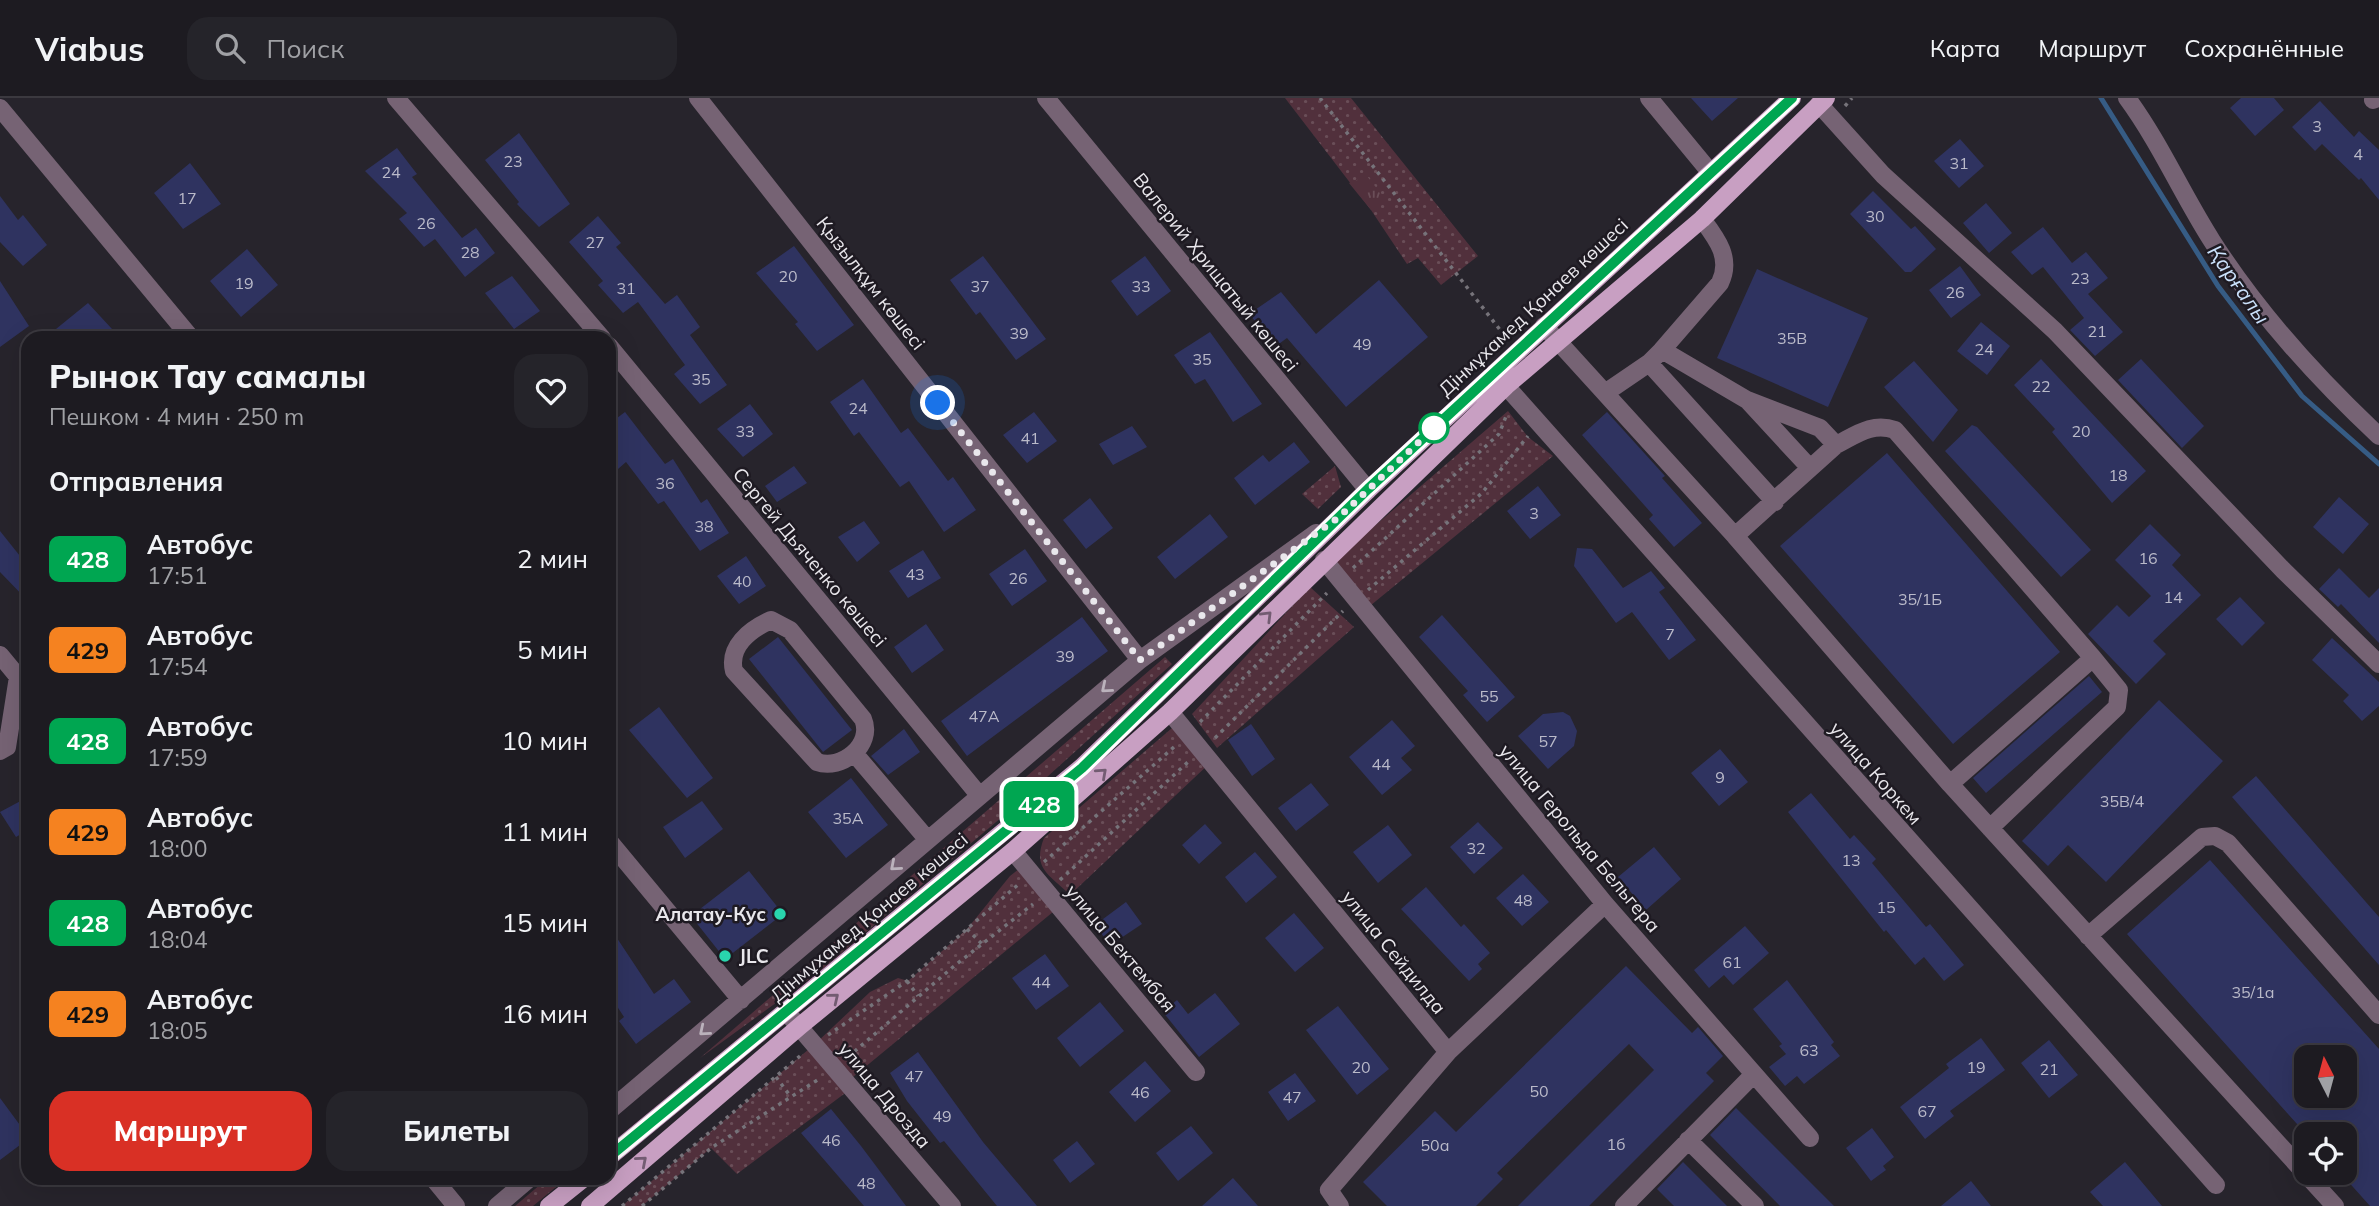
<!DOCTYPE html>
<html lang="ru">
<head>
<meta charset="utf-8">
<style>
	:root { --surface:#1d1b21; --page:#25242a; --text:#f1f3f6; --muted:#a0a1a5; --line:#3b393f; --accent:#d93025 }
	body { margin:0; font-family:Mulish,sans-serif; background:var(--page); color:var(--text); height:100vh; display:flex; flex-direction:column; font-size:26px; white-space:nowrap }
	* { box-sizing:border-box; margin:0 }
	p { font-size:23px; color:var(--muted) }
	.icon { flex:none; width:38px; height:38px; fill:none; stroke:currentColor; stroke-width:2; stroke-linecap:round; stroke-linejoin:round }
	.map { position:relative; flex:1; overflow:hidden }
	.details { position:absolute; left:21px; top:233px; width:595px; height:854px; display:flex; flex-direction:column; background:var(--surface); border-radius:21px; box-shadow:0 7px 28px #0002,0 0 0 2px var(--line) }
	.details>* { flex:none }
	.badge { padding:0 14px; border-radius:10px; font-size:24px; line-height:46px }
	.needle { width:46px; rotate:354deg }
	.buttons { position:absolute; left:2294px; top:947px; display:grid; gap:14px }
	.buttons a { display:grid; place-items:center; width:63px; height:63px; border-radius:14px; background:var(--surface); box-shadow:0 7px 28px #0002,0 0 0 2px var(--line); font-size:35px }
	.you { position:absolute; width:35px; height:35px; margin:-18px; border:5px solid #fff; border-radius:50%; background:#1a73e8; box-shadow:0 0 0 10px #1a73e833 }
	.map>.badge { position:absolute; translate:-50% -50%; box-shadow:0 0 0 4px #fff }
	h2 { padding:0 28px; font-size:26px; line-height:63px }
	.round { display:grid; place-items:center; flex:none; width:74px; height:74px; border-radius:21px; background:var(--page) }
	.head { display:flex; align-items:center; justify-content:space-between; height:119px; padding:0 28px }
	h1 { font-size:33px; font-weight:800; line-height:52px }
	.cta { display:flex; gap:14px; margin-top:auto; padding:14px 28px }
	.cta a { flex:1; height:80px; border-radius:21px; background:var(--accent); color:#fff; font-size:28px; font-weight:800; line-height:80px; text-align:center }
	.cta a+a { background:var(--page); color:var(--text) }
	ul { padding:0; list-style:none }
	li { display:flex; align-items:center; gap:21px; height:91px; padding:0 28px }
	li div { flex:1 }
	li b { display:block; font-size:26px }
	li em { font-style:normal }
	li .badge { min-width:77px; font-weight:700; text-align:center }
	header { display:flex; align-items:center; gap:42px; box-sizing:border-box; height:98px; padding:0 35px; background:var(--surface); border-bottom:2px solid var(--line) }
	header strong { font-size:33px }
	nav { display:flex; gap:38px; margin-inline-start:auto; font-size:24px }
	.search { width:490px; height:63px; background:var(--page); display:flex; align-items:center; gap:18px; box-sizing:border-box; padding:0 24px; border-radius:21px; color:var(--muted); font-size:26px }
	.map>svg:first-child { display:block }
	.grass { fill:url(#grass-dots) }
	.park { fill:url(#park-tufts) }
	.lines { fill:none; stroke-linecap:round; stroke-linejoin:round }
	.stream { stroke:#365c85; stroke-width:5 }
	.building { fill:#2f3360; fill-rule:evenodd }
	.path { stroke:#76737a; stroke-width:3.5; stroke-dasharray:3.5 5; stroke-linecap:butt }
	.minor { stroke:#766374; stroke-width:18 }
	.major { stroke:#c89fc2; stroke-width:18 }
	.oneway { stroke:#735c72 }
	.oneway2 { stroke:#bbb2bc }
	.line-casing { stroke:#fff; stroke-width:16 }
	.line { stroke:#00a651; stroke-width:10 }
	.walk { stroke:#e9e7ec; stroke-width:7; stroke-dasharray:0 12.6 }
	.stop-dot { fill:#fff; stroke:#00a651; stroke-width:3.5 }
	.poi-dot { fill:#29d5ad; stroke:#1e1a22; stroke-width:2.5 }
	.labels { text-anchor:middle; dominant-baseline:central; stroke-width:5; stroke-linejoin:round; paint-order:stroke }
	.number-label { font-size:16px; fill:#babac9 }
	.street-label { font-size:19px; fill:#e9e7ec; stroke:#1e1a22 }
	.poi-label { font-size:19px; font-weight:bold; fill:#e9e7ec; stroke:#1e1a22; text-anchor:end }
	.water-label { font-size:21px; font-style:italic; fill:#cbe2fc; stroke:#1e1a22 }
</style>
</head>
<body>
<header>
<strong>Viabus</strong>
<div class="search"><svg class="icon" aria-label="search" viewBox="0 0 24 24"><circle cx="10" cy="10" r="6"/><path d="M15 15l6 6"/></svg>Поиск</div>
<nav><a>Карта</a><a>Маршрут</a><a>Сохранённые</a></nav>
</header>
<div class="map">
<svg width="2379" height="1108" viewBox="0 0 2379 1108">
	<defs>
		<pattern id="grass-dots" width="8" height="8" patternUnits="userSpaceOnUse" patternTransform="scale(1.75)"><rect width="8" height="8" fill="#51303c"/><path d="M2 2h.1M6 6h.1" fill="none" stroke="#6a4e58" stroke-width="1.8" stroke-linecap="round"/></pattern>
		<pattern id="park-tufts" width="24" height="20" patternUnits="userSpaceOnUse" patternTransform="scale(1.75)"><rect width="24" height="20" fill="#51303c"/><path d="M3 7l-1-3M5 7V3M7 7l1-3M15 17l-1-3M17 17v-4M19 17l1-3" fill="none" stroke="#6a4e58"/></pattern>
	</defs>
	<rect width="100%" height="100%" fill="#27242c"/>
	<path class="grass" d="M1285 0H1351L1478 158 1441 187 1418 160 1407 166 1371 112Z
		M1508 313 1528 339 1553 358 1365 512 1328 468Z
		M1335 368 1341 389 1318 411 1302 396Z
		M1310 489 1354 529 1217 650 1192 616Z
		M1165 559 1172 566 1015 708 820 873 700 960Z
		M1179 624 1211 664 1070 797C1049 776 1032 771 1044 740Z
		M1024 767 1059 809 847 984 852 990 737 1076 711 1050 642 1108H622L815 946 870 894 898 880 908 883 967 831 1010 778Z
		M548 1080H567L533 1108H515Z"/>
	<path class="park" d="M1367 78 1382 97 1371 112 1349 85Z"/>
	<g class="lines">
		<path class="stream" d="M2101 0 2218 188 2302 298 2379 366"/>
	</g>
	<path class="building" d="M1691 0H1738L1712 23Z
		M2241 0H2274L2284 12 2255 38 2230 10Z
		M2320 3 2354 39 2359 33 2379 52V102L2361 80 2359 82 2322 46 2315 53 2292 29Z
		M519 35 570 106 539 129 517 106 519 104 485 62Z
		M1960 41 1984 68 1959 90 1934 63Z
		M397 50 417 76 412 79 462 140 476 130 495 155 465 179 435 141 424 149 399 121 407 115 365 73Z
		M190 65 221 106 183 131 154 95Z
		M1873 93 1911 131 1915 128 1936 151 1911 174H1905L1850 116Z
		M0 98 18 122 23 117 47 147 23 168 0 144Z
		M1986 105 2012 135 1989 155 1963 125Z
		M598 118 621 145 616 149 665 206 677 197 700 229 690 237 727 287 700 306 674 276 685 267 638 204 623 215 598 187 603 183 569 144Z
		M2043 129 2072 165 2086 154 2108 180 2088 196 2123 234 2095 258 2070 232 2084 220 2043 169 2032 177 2011 154Z
		M794 148 854 227 817 253 795 226 798 224 756 175Z
		M247 151 278 187 241 219 210 183Z
		M983 158 1046 241 1016 262 980 214 976 217 950 182Z
		M1145 158 1171 193 1137 218 1111 183Z
		M1960 168 1981 197 1951 220 1929 192Z
		M1757 171 1868 220 1828 309 1717 260Z
		M512 178 540 213 514 231 485 195Z
		M1379 182 1428 239 1346 309 1287 240 1276 248 1249 216 1281 194 1316 236Z
		M0 183 29 228 0 249Z
		M88 205 112 231 100 240H63L56 231Z
		M1981 224 2010 248 1987 277 1957 253Z
		M1210 234 1262 306 1233 324 1205 281 1195 286 1174 257Z
		M2041 261 2146 373 2112 405 2052 334 2055 331 2014 287Z
		M2141 261 2204 328 2182 350 2118 282Z
		M1914 263 1958 312 1933 344 1884 289Z
		M863 281 901 335 908 330 948 383 953 379 976 412 944 434 909 383 900 389 859 334 854 338 830 304Z
		M750 306 773 336 743 359 717 331Z
		M625 314 665 366 673 361 701 405 707 401 729 435 700 453 664 403 658 406 626 364 618 371 609 359V326Z
		M1034 314 1057 343 1027 365 1003 337Z
		M1607 314 1665 378 1662 380 1702 425 1674 449 1649 421 1653 417 1582 337Z
		M1972 327 1977 329 2091 452 2061 479 1945 353Z
		M1132 328 1147 349 1113 367 1099 346Z
		M1294 344 1310 364 1255 407 1234 380 1263 357 1269 364Z
		M1887 355 2060 554 1953 646 1780 448Z
		M794 368 807 385 777 404 765 388Z
		M1538 388 1561 417 1530 441 1507 413Z
		M2339 399 2369 426 2343 456 2313 429Z
		M1090 400 1113 430 1086 451 1063 422Z
		M1210 416 1228 439 1175 481 1157 459Z
		M864 423 880 445 857 464 838 439Z
		M2150 426 2181 457 2172 467 2201 497 2153 543 2166 556 2136 586 2088 536 2117 507 2129 519 2151 498 2115 462Z
		M0 433 28 468V503L0 474Z
		M1577 450 1592 451 1623 490 1651 473 1665 490 1659 494 1696 542 1669 562 1632 514 1616 525 1574 468Z
		M1025 451 1047 483 1012 508 989 476Z
		M923 452 941 480 908 500 889 473Z
		M746 458 766 488 739 506 717 478Z
		M2339 470 2369 500 2379 490V545L2341 506 2338 509 2319 491Z
		M2240 499 2265 525 2242 548 2216 521Z
		M1442 517 1515 599 1487 624 1463 597 1468 593 1419 539Z
		M1082 519 1108 553 967 658 941 623Z
		M926 526 944 552 912 575 894 549Z
		M778 539 852 632 823 654 749 561Z
		M2332 540 2379 584V608L2362 623 2343 603 2349 597 2312 562Z
		M2089 578 2102 594 1986 695 1973 680Z
		M2159 602 2223 663 2106 784 2068 747 2048 768 2022 743Z
		M659 609 713 680 687 700 629 632Z
		M1563 614 1570 618 1577 633 1574 648 1548 671 1518 638 1543 616Z
		M1392 622 1415 648 1401 660 1412 672 1382 697 1349 659Z
		M1251 626 1275 661 1252 678 1228 642Z
		M904 631 920 654 888 677 871 658Z
		M1720 651 1748 684 1719 708 1691 675Z
		M2256 678 2379 819V867L2232 699Z
		M851 680 888 727 846 760 808 714Z
		M1311 685 1329 707 1296 733 1278 710Z
		M1811 695 1850 741 1854 737 1876 761 1872 765 1926 829 1930 826 1964 867 1944 883 1924 859 1915 867 1886 832 1884 834 1788 714Z
		M28 699V732L16 739 0 714Z
		M702 703 723 731 685 760 663 729Z
		M1478 724 1503 750 1474 776 1450 749Z
		M1205 726 1222 745 1199 766 1182 747Z
		M1388 727 1412 757 1378 785 1353 754Z
		M1654 749 1681 781 1646 812 1618 779Z
		M1255 754 1277 779 1246 805 1225 779Z
		M2210 762 2379 951V1108H2370L2345 1080V1036H2306L2127 836ZM2306 959H2345V998H2306Z
		M749 773 783 816 725 861 691 818Z
		M1523 776 1549 804 1522 828 1496 800Z
		M1426 789 1461 829 1464 826 1490 855 1478 866 1482 871 1469 883 1401 811Z
		M1126 804 1142 826 1115 844 1113 841 1108 845 1097 829 1099 824Z
		M1294 815 1324 850 1295 874 1265 840Z
		M609 828 654 896 674 881 691 904 636 946 619 923 624 919 609 896Z
		M1745 828 1769 855 1733 887 1724 877 1709 890 1694 872Z
		M1045 856 1069 888 1036 912 1012 880Z
		M1626 868 1692 935 1698 929 1723 958 1706 975 1714 983 1589 1108H1518L1654 972 1629 946 1497 1075 1503 1081 1476 1108H1387L1363 1084 1435 1013 1456 1034Z
		M1787 882 1834 944 1831 947 1840 958 1804 986 1797 978 1785 988 1769 969 1786 956 1779 948 1782 946 1753 911Z
		M1215 895 1240 926 1199 959 1163 914 1177 902 1188 916Z
		M1100 904 1124 933 1080 969 1057 940Z
		M1338 908 1389 971 1357 997 1306 932Z
		M1981 940 2005 972 1950 1013 1954 1018 1925 1041 1900 1009 1949 970 1946 966Z
		M2049 942 2078 977 2049 1000 2021 965Z
		M918 954 983 1044 1037 1108H997L944 1043 940 1045 907 1003 890 975Z
		M1145 963 1171 993 1135 1024 1109 994Z
		M1295 975 1316 1003 1288 1023 1268 994Z
		M0 1000 28 1038V1041L0 1062Z
		M1736 1010 1834 1108H1780L1710 1037Z
		M831 1011 861 1048 906 1108H864L801 1035Z
		M1191 1028 1213 1055 1178 1083 1156 1055Z
		M1872 1030 1894 1059 1883 1068 1886 1072 1871 1083 1846 1050Z
		M1077 1043 1095 1066 1070 1085 1053 1062Z
		M1683 1064 1727 1108H1674L1657 1091Z
		M2125 1064 2162 1108H2103L2090 1094Z
		M1233 1080 1258 1108H1202Z
		M1971 1083 1991 1108H1941Z"/>
	<g class="lines">
		<path class="path" d="M1320 0 1504 237
			M1845 8 1852 0
			M1353 470 1499 336 1507 316
			M1368 492 1482 395 1528 338
			M1200 624 1327 495
			M1215 640 1343 513
			M1044 764 1174 649
			M1060 782 1188 664
			M967 831 982 846
			M907 883 918 898
			M828 937 907 883 1020 785
			M848 959 953 869 1033 806
			M776 979 791 999
			M622 1108 800 958
			M642 1108 711 1050 819 981"/>
		<path class="minor" d="M396 0 602 240
			M698 0 1140 562
			M1046 0 1368 392
			M1649 0 1710 74
			M2127 0C2160 45 2182 96 2212 143 2258 215 2317 280 2379 338
			M2373 2 2378 0
			M1819 6 1883 77 2055 233 2283 472 2379 566
			M0 10 191 240
			M1544 228 1735 438 1836 347 1820 330 1747 302 1662 252 1649 265 1605 295
			M609 248 979 697
			M1662 252 1720 185C1732 160 1717 141 1702 121
			M1649 265 1775 404
			M1506 288 2216 1087
			M1749 304 1810 370
			M1735 438 1950 686 2093 560 1895 332C1872 324 1856 337 1836 347
			M1324 462 1605 806 1810 1040
			M771 522 790 532 863 621C874 647 841 673 817 664L734 573C728 549 749 532 771 522Z
			M0 557 24 586
			M1170 614 1448 954 1605 806
			M0 653 7 649 18 579
			M854 655 927 741
			M1950 686 2335 1108
			M1990 730 2117 609 2119 592 2093 560
			M609 743 741 902
			M1013 753 1196 974
			M2088 838 2202 739 2215 738 2228 745 2379 917
			M789 917 952 1108
			M609 1013 1140 562 1316 435
			M1688 1042 1755 1108
			M433 1080 456 1108
			M497 1108 530 1080
			M1340 1108 1329 1092 1448 954
			M1624 1108 1754 976"/>
		<path class="major" d="M609 1059 1082 669 1368 392 1792 0
			M549 1108 584 1080
			M590 1108 800 928 1013 753 1170 614 1506 288 1702 121 1826 0"/>
	</g>
	<defs><path id="oneway-chevron" d="M-2-3.5L2.5 0L-2 3.5" fill="none" stroke-width="1.6" stroke-linecap="round" stroke-linejoin="round" transform="scale(1.75)"/></defs>
	<g class="oneway">
		<use href="#oneway-chevron" transform="translate(1267 518) rotate(-45)"/>
		<use href="#oneway-chevron" transform="translate(1102 675) rotate(-42)"/>
		<use href="#oneway-chevron" transform="translate(834 900) rotate(-39)"/>
		<use href="#oneway-chevron" transform="translate(642 1063) rotate(-41)"/>
	</g>
	<g class="oneway2">
		<use href="#oneway-chevron" transform="translate(1106 590) rotate(140)"/>
		<use href="#oneway-chevron" transform="translate(895 768) rotate(139)"/>
		<use href="#oneway-chevron" transform="translate(704 933) rotate(140)"/>
	</g>
	<g class="lines">
		<g class="line-casing">
			<path id="line" d="M609 1059 1082 670 1368 391 1792 0"/>
		</g>
		<use href="#line" class="line"/>
		<path class="walk" d="M938 305 1140 562 1339 419 1434 330"/>
	</g>
	<circle class="stop-dot" cx="1434" cy="330" r="14"/>
	<g class="poi-dot">
		<circle cx="780" cy="816" r="7"/>
		<circle cx="725" cy="858" r="7"/>
	</g>
	<g class="labels">
		<g class="number-label">
			<text x="2317" y="28">3</text>
			<text x="2358" y="56">4</text>
			<text x="513" y="63">23</text>
			<text x="1959" y="65">31</text>
			<text x="391" y="74">24</text>
			<text x="187" y="100">17</text>
			<text x="1875" y="118">30</text>
			<text x="426" y="125">26</text>
			<text x="595" y="144">27</text>
			<text x="470" y="154">28</text>
			<text x="788" y="178">20</text>
			<text x="2080" y="180">23</text>
			<text x="244" y="185">19</text>
			<text x="980" y="188">37</text>
			<text x="1141" y="188">33</text>
			<text x="626" y="190">31</text>
			<text x="1955" y="194">26</text>
			<text x="2097" y="233">21</text>
			<text x="1019" y="235">39</text>
			<text x="1792" y="240">35В</text>
			<text x="1362" y="246">49</text>
			<text x="1984" y="251">24</text>
			<text x="1202" y="261">35</text>
			<text x="701" y="281">35</text>
			<text x="2041" y="288">22</text>
			<text x="858" y="310">24</text>
			<text x="745" y="333">33</text>
			<text x="2081" y="333">20</text>
			<text x="1030" y="340">41</text>
			<text x="2118" y="377">18</text>
			<text x="665" y="385">36</text>
			<text x="1534" y="415">3</text>
			<text x="704" y="428">38</text>
			<text x="2148" y="460">16</text>
			<text x="915" y="476">43</text>
			<text x="1018" y="480">26</text>
			<text x="742" y="483">40</text>
			<text x="2173" y="499">14</text>
			<text x="1920" y="501">35/1Б</text>
			<text x="1670" y="536">7</text>
			<text x="1065" y="558">39</text>
			<text x="1489" y="598">55</text>
			<text x="984" y="618">47А</text>
			<text x="1548" y="643">57</text>
			<text x="1381" y="666">44</text>
			<text x="1720" y="679">9</text>
			<text x="2122" y="703">35В/4</text>
			<text x="848" y="720">35А</text>
			<text x="1476" y="750">32</text>
			<text x="1851" y="762">13</text>
			<text x="1523" y="802">48</text>
			<text x="1886" y="809">15</text>
			<text x="1732" y="864">61</text>
			<text x="1041" y="884">44</text>
			<text x="2253" y="894">35/1а</text>
			<text x="1809" y="952">63</text>
			<text x="1361" y="969">20</text>
			<text x="1976" y="969">19</text>
			<text x="2049" y="971">21</text>
			<text x="914" y="978">47</text>
			<text x="1539" y="993">50</text>
			<text x="1140" y="994">46</text>
			<text x="1292" y="999">47</text>
			<text x="1927" y="1013">67</text>
			<text x="942" y="1018">49</text>
			<text x="831" y="1042">46</text>
			<text x="1616" y="1046">1б</text>
			<text x="1435" y="1047">50а</text>
			<text x="866" y="1085">48</text>
		</g>
		<g class="street-label">
			<text transform="translate(1216 174) rotate(51)">Валерий Хрищатый көшесі</text>
			<text transform="translate(871 185) rotate(52)">Қызылқұм көшесі</text>
			<text transform="translate(1533 209) rotate(-43)">Дінмұхамед Қонаев көшесі</text>
			<text transform="translate(810 459) rotate(50)">Сергей Дьяченко көшесі</text>
			<text transform="translate(1876 675) rotate(49)">улица Коркем</text>
			<text transform="translate(1580 740) rotate(50)">улица Герольда Бельгера</text>
			<text transform="translate(869 819) rotate(-40)">Дінмұхамед Қонаев көшесі</text>
			<text transform="translate(1121 850) rotate(50)">улица Бектембая</text>
			<text transform="translate(1394 854) rotate(51)">улица Сейдилда</text>
			<text transform="translate(885 997) rotate(50)">улица Дрозда</text>
		</g>
		<g class="poi-label">
			<text x="766" y="816">Алатау-Кус</text>
			<text x="739" y="858" text-anchor="start">JLC</text>
		</g>
		<g class="water-label">
			<text transform="translate(2239 186) rotate(55)">Қарғалы</text>
		</g>
	</g>
</svg>
<div class="buttons">
<a><svg class="needle" viewBox="-14 -14 28 28"><path d="M0-13l5 13h-10z" fill="#e53935"/><path d="M0 13l5-13h-10z" fill="#a0a1a5"/></svg></a>
<a><svg class="icon" aria-label="locate" viewBox="0 0 24 24"><circle cx="12" cy="12" r="6"/><path d="M12 2v4M12 18v4M2 12h4M18 12h4"/></svg></a>
</div>
<div class="you" style="left:938px;top:305px"></div>
<b class="badge" style="left:1039px;top:706px;background:#00a651;color:#fff">428</b>
<section class="details">
<div class="head"><div><h1>Рынок Тау самалы</h1><p>Пешком · 4 мин · 250 m</p></div><a class="round"><svg class="icon" aria-label="heart" viewBox="0 0 24 24"><path d="M12 20l-8-8c-3-5 5-10 8-4 3-6 11-1 8 4z"/></svg></a></div>
<h2>Отправления</h2>
<ul>
<li><span class="badge" style="background:#00a651;color:#fff">428</span><div><b>Автобус</b><p>17:51</p></div><em>2 мин</em></li>
<li><span class="badge" style="background:#f58220;color:#111">429</span><div><b>Автобус</b><p>17:54</p></div><em>5 мин</em></li>
<li><span class="badge" style="background:#00a651;color:#fff">428</span><div><b>Автобус</b><p>17:59</p></div><em>10 мин</em></li>
<li><span class="badge" style="background:#f58220;color:#111">429</span><div><b>Автобус</b><p>18:00</p></div><em>11 мин</em></li>
<li><span class="badge" style="background:#00a651;color:#fff">428</span><div><b>Автобус</b><p>18:04</p></div><em>15 мин</em></li>
<li><span class="badge" style="background:#f58220;color:#111">429</span><div><b>Автобус</b><p>18:05</p></div><em>16 мин</em></li>
</ul>
<div class="cta"><a>Маршрут</a><a>Билеты</a></div>
</section>
</div>
</body>
</html>
